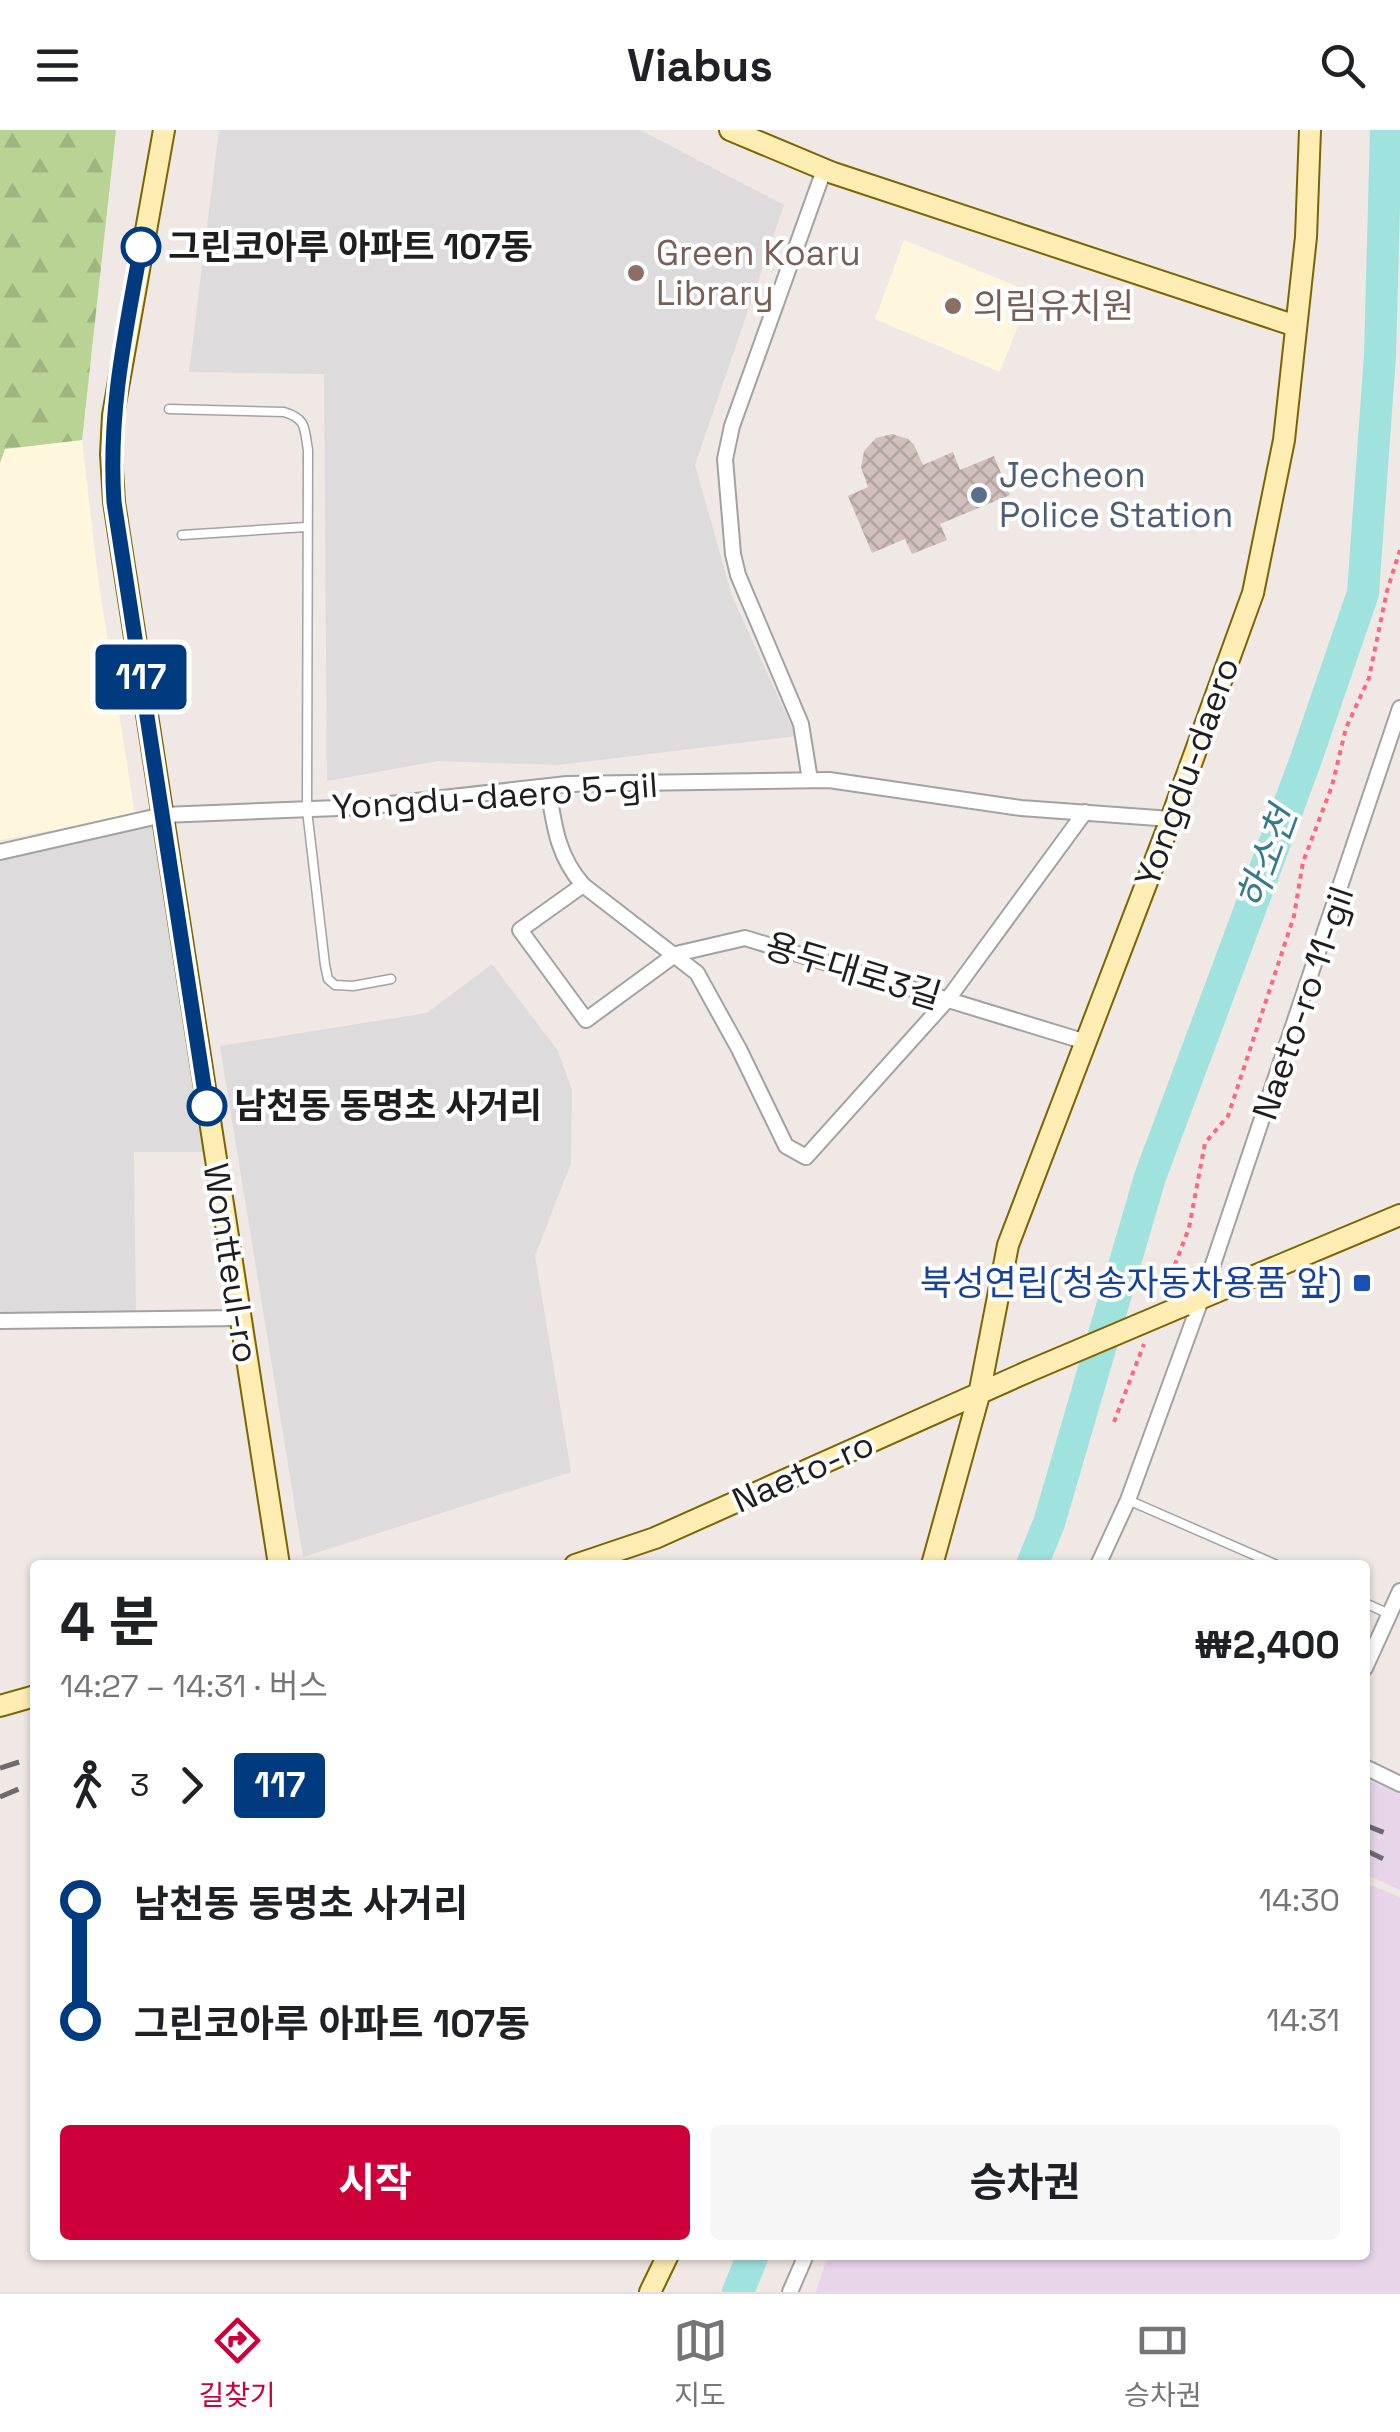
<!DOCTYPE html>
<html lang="ko">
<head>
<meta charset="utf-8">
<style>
	:root { --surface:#fff; --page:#f6f6f6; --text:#202124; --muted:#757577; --line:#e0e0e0; --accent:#cd003a }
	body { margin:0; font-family:"Space Grotesk","Noto Sans KR",sans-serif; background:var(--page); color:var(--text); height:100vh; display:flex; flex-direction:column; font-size:38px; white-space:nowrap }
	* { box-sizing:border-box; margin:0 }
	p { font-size:32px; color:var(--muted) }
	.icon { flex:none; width:55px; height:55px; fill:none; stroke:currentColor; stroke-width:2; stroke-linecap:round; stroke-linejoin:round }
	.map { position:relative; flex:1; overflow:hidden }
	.sheet { position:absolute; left:30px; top:1430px; width:1340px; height:700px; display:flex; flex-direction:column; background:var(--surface); border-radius:10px; box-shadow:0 2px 8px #0004 }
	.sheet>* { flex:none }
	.badge { padding:0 20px; border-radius:8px; font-size:35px; line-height:65px }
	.map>.badge { position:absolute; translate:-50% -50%; box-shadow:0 0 0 5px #fff }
	.legs { display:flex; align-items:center; gap:15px; height:110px; padding:0 30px; font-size:32px }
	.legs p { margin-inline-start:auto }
	.summary { display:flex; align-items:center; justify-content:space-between; height:170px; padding:0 30px }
	h1 { font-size:55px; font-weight:700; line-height:75px }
	.cta { display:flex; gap:20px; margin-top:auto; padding:20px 30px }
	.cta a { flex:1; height:115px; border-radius:10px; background:var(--accent); color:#fff; font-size:40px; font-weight:700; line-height:115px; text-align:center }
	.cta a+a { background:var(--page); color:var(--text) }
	ul { padding:0 30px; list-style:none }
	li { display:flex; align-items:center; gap:35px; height:120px; font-size:38px }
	li i { display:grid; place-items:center; width:15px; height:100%; margin:0 12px; background:currentColor }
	li i::after { content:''; width:25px; height:25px; margin:-12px; border:8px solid; border-radius:50%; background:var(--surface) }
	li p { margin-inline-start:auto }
	li:first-child i { background:linear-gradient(#0000 50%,currentColor 0) }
	li:last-child i { background:linear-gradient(currentColor 50%,#0000 0) }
	header { display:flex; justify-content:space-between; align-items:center; height:130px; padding:0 30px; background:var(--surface); font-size:45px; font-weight:700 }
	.menu { display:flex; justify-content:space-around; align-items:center; height:140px; border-top:2px solid var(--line); background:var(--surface); font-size:28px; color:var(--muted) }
	.menu a { display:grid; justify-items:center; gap:5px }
	.menu .selected { color:var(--accent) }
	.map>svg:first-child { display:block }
	.residential { fill:#dddbdc }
	.education { fill:#fff6de }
	.railway { fill:#e8d5ea }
	.forest { fill:url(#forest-firs) }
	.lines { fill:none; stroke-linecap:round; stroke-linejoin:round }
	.river { stroke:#a0e2de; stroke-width:32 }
	.building { fill:url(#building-cross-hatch) }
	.lane-casing { stroke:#a2a2a2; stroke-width:11 }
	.street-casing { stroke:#a2a2a2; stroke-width:18 }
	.secondary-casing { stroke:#7b6500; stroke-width:24 }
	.path { stroke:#ff6681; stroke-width:4; stroke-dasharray:5 5; stroke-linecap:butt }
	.lane { stroke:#fff; stroke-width:8 }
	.street { stroke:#fff; stroke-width:14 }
	.secondary { stroke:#ffedb3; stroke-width:20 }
	.rail { stroke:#6c6c6c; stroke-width:5; stroke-dasharray:20 20; stroke-linecap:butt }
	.secondary-bridge-casing { stroke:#7b6500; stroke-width:24; stroke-linecap:butt }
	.secondary-bridge { stroke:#ffedb3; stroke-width:20 }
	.line-1-casing { stroke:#fff; stroke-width:22 }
	.line-1 { stroke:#003b80; stroke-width:15 }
	.stop-1-dot { fill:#fff; stroke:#003b80; stroke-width:5 }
	.education-dot { fill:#8d6e63; stroke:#fff; stroke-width:4 }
	.service-dot { fill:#5c6f8a; stroke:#fff; stroke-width:4 }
	.transit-dot { fill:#1a4fb4; stroke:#fff; stroke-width:4 }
	.labels { text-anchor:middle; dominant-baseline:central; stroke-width:8; stroke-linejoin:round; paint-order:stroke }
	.stop-label { font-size:35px; font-weight:bold; fill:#1e1e1e; stroke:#fff; text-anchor:start }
	.education-label { font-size:35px; fill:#785e54; stroke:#fff; text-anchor:start }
	.service-label { font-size:35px; fill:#4e5e75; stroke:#fff; text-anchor:start }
	.street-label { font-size:35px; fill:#1e1e1e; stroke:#fff }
	.transit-label { font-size:35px; fill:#164399; stroke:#fff; text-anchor:end }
	.water-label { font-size:38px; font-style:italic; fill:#367a8e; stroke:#fff }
</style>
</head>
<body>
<header><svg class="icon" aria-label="menu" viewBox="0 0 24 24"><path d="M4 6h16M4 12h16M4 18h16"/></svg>Viabus<svg class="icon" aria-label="search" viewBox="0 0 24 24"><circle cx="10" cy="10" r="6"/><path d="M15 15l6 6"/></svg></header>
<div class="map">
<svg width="1400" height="2162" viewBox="0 0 1400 2162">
	<defs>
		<pattern id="forest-firs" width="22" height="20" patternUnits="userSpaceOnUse" patternTransform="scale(2.5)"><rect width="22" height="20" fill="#b9d395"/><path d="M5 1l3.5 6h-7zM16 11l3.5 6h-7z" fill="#9fb580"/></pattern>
		<pattern id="building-cross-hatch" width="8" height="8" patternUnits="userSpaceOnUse" patternTransform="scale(2.5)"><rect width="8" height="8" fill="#d0bfbc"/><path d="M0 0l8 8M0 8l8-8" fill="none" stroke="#b2a4a1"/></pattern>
	</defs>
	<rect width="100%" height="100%" fill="#f0e8e4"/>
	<path class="residential" d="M219 0H640L784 75 695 335 732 466 796 606 559 635 438 631 327 651 324 244 189 242Z
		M163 685 213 1022H134L136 1189 0 1191V722Z
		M492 834 558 921 572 960 571 1033 535 1126 571 1342 303 1427 220 916 427 883Z"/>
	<path class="education" d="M904 110 1031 162 1000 242 875 189Z
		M82 310 98 448 135 685 0 710V333L4 319Z"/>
	<path class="railway" d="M1365 1649 1400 1663V1760L1365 1744Z
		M1365 1753 1400 1767V2162H816L828 2125H1365Z"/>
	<path class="forest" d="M0 0H116L82 310 5 319 0 333Z"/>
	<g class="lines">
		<path class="river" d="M1032 1435 1049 1393 1150 1047 1305 632 1363 463 1380 225 1386 0
			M738 2162 753 2125"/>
	</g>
	<path class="building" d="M892 304 908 309 914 315 923 335 953 322 960 340 994 326 1010 365 940 394 947 410 912 424 905 409 872 423 848 366 868 357 861 337 864 321 876 308Z"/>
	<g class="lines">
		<g class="lane-casing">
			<path id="lane" d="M169 279 284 282C307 289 304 298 308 320L307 680 325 835 328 849 335 855 353 856 391 849
				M182 405 306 397
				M1128 1370 1277 1435
				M1365 1473 1389 1484"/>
		</g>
		<g class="street-casing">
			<path id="street" d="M810 650 801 594 738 445 733 424 725 329 732 296 824 40
				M548 657C554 695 557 725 583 755L697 843 739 919 786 1016 806 1027 948 869 1085 682
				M0 722 163 685 363 677 567 654 829 650 1021 678 1171 689
				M583 755 520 800 586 890 676 824 745 808 1086 912
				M0 1191 240 1188
				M1098 1435 1128 1370 1202 1167 1400 578
				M1365 1538 1400 1461
				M1365 1637 1400 1654
				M790 2162 806 2125"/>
		</g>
		<g class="secondary-casing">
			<path id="secondary" d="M164 0 113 285 111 324 114 372 279 1435
				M730 0 833 43 1296 196
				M1185 1175 1400 1085
				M575 1435 655 1408 1027 1242
				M932 1435 979 1265 1008 1115 1171 689 1253 463 1284 310 1306 107 1310 0
				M0 1576 35 1566
				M650 2162 668 2125"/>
		</g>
		<path class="path" d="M1164 1163 1189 1098 1205 1013 1228 986 1294 786 1303 732 1332 656 1346 598 1369 548 1387 461 1400 420
			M1114 1292 1144 1214"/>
		<use href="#lane" class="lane"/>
		<use href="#street" class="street"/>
		<use href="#secondary" class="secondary"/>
		<path class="rail" d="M0 1638 35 1627
			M0 1667 35 1652
			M1365 1695 1400 1709
			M1365 1720 1400 1737"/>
		<g class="secondary-bridge-casing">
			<path id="secondary-bridge" d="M1027 1242 1185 1175"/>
		</g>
		<use href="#secondary-bridge" class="secondary-bridge"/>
	</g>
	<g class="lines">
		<g class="line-1-casing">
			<path id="line-1" d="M141 117C125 204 108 283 114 372L207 976"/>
		</g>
		<use href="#line-1" class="line-1"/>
	</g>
	<g class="stop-1-dot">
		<circle cx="141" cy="117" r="18"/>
		<circle cx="207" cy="976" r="18"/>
	</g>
	<g class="education-dot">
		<circle cx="636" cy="143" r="10"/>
		<circle cx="953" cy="176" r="10"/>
	</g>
	<circle class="service-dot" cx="979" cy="365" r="10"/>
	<rect class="transit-dot" x="1352" y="1143" width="20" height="20" rx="5"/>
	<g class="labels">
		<g class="stop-label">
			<text x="168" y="117">그린코아루 아파트 107동</text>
			<text x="234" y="976">남천동 동명초 사거리</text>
		</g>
		<g class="education-label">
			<text x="656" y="123">Green Koaru<tspan x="656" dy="40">Library</tspan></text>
			<text x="973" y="176">의림유치원</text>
		</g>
		<g class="service-label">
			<text x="999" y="345">Jecheon<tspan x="999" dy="40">Police Station</tspan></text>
		</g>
		<g class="street-label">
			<text transform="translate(1187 642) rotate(-70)">Yongdu-daero</text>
			<text transform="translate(495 666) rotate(-4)">Yongdu-daero 5-gil</text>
			<text transform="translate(853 841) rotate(17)">용두대로3길</text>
			<text transform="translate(1303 873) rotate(-71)">Naeto-ro 11-gil</text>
			<text transform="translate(231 1133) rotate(81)">Wontteul-ro</text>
			<text transform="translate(803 1342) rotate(-24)">Naeto-ro</text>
		</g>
		<g class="transit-label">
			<text x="1342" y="1153">북성연립(청송자동차용품 앞)</text>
		</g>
		<g class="water-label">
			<text transform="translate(1267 728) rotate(-70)">하소천</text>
		</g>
	</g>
</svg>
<b class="badge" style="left:141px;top:547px;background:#003b80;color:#fff">117</b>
<section class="sheet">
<div class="summary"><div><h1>4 분</h1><p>14:27 – 14:31 · 버스</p></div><b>₩2,400</b></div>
<div class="legs"><svg class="icon" aria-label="walk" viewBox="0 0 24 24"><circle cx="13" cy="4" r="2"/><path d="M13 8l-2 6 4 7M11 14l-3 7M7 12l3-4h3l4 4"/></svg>3<svg class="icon" aria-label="forward" viewBox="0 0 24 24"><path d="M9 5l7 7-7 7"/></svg><b class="badge" style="background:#003b80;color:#fff">117</b></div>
<ul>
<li><i style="color:#003b80"></i><b>남천동 동명초 사거리</b><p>14:30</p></li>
<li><i style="color:#003b80"></i><b>그린코아루 아파트 107동</b><p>14:31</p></li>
</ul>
<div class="cta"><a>시작</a><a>승차권</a></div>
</section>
</div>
<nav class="menu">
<a class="selected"><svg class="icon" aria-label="directions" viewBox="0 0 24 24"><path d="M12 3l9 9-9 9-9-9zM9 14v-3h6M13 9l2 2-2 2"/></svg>길찾기</a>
<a><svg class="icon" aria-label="map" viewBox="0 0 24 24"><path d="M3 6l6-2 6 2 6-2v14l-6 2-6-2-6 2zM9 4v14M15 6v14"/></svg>지도</a>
<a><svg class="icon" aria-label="tickets" viewBox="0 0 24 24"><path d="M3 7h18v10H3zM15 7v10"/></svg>승차권</a>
</nav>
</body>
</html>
